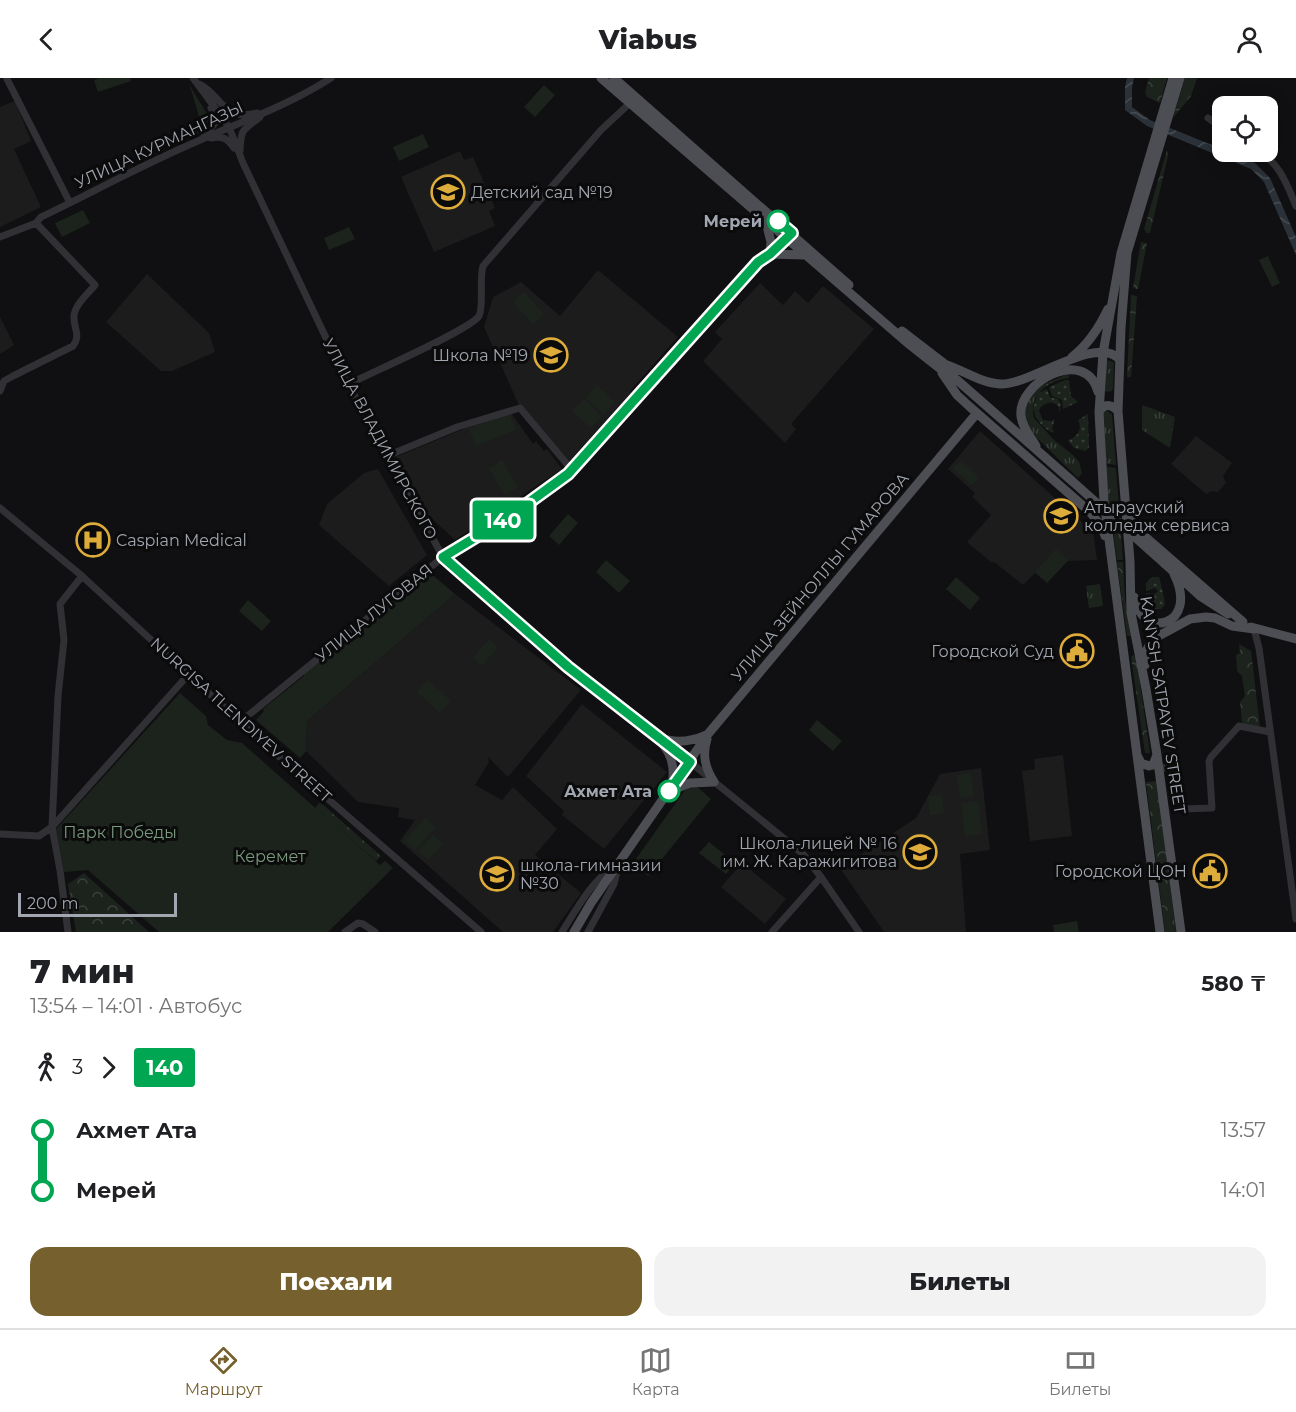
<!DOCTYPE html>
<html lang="ru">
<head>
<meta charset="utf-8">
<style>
	:root { --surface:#fff; --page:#f2f2f2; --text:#202124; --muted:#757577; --line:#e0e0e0; --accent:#75602e }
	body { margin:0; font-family:Montserrat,sans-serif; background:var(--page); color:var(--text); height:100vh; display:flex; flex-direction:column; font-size:22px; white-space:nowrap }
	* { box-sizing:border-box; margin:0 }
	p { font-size:20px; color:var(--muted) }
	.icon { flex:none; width:33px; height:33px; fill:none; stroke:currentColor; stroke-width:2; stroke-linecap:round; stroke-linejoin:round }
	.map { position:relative; height:854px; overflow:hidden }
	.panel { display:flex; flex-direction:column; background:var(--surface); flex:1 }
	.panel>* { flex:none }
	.badge { padding:0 12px; border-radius:4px; font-size:21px; line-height:39px }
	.controls { position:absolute; left:1212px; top:18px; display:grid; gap:12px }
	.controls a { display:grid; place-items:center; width:66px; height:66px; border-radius:12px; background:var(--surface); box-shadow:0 3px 15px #0003; font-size:30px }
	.scale { position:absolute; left:18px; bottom:15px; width:159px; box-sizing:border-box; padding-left:6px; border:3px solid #a2a6b0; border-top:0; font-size:16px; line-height:21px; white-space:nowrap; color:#a2a6b0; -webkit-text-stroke:4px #0b0b0c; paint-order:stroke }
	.map>.badge { position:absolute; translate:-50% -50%; box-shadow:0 0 0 3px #fff }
	.legs { display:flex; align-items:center; gap:9px; height:66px; padding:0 30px; font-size:20px }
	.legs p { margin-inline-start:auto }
	.summary { display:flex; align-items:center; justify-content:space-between; height:102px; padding:0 30px }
	h1 { font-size:33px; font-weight:800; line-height:45px }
	.button { display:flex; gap:12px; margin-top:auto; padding:12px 30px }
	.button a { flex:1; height:69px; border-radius:18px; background:var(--accent); color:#fff; font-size:24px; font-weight:800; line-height:69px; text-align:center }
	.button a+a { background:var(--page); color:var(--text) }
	ul { padding:0 30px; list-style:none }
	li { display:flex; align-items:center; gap:21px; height:60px; font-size:22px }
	li i { display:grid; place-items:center; width:9px; height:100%; margin:0 8px; background:currentColor }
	li i::after { content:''; width:15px; height:15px; margin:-8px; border:4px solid; border-radius:50%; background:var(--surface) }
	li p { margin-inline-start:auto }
	li:first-child i { background:linear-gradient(#0000 50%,currentColor 0) }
	li:last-child i { background:linear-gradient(currentColor 50%,#0000 0) }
	header { display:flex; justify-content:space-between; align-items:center; height:78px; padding:0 30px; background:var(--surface); font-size:27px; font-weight:800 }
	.tabs { display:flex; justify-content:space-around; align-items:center; height:84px; border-top:2px solid var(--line); background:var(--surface); font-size:16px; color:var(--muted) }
	.tabs a { display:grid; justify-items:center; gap:3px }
	.tabs .active { color:var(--accent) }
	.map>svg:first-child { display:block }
	.built { fill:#1c1c1d }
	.grass { fill:url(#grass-tufts) }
	.forest { fill:url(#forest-crowns) }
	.park { fill:#1c231d }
	.garden { fill:url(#garden-dots) }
	.water { fill:url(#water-waves) }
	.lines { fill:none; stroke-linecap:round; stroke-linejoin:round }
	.minor { stroke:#313135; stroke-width:7 }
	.major { stroke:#4d4e54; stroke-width:9 }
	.major-bridge { stroke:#4d4e54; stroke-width:9 }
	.line-1-casing { stroke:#fff; stroke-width:14 }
	.line-1 { stroke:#00a651; stroke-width:9 }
	.stop-1-dot { fill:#fff; stroke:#00a651; stroke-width:3 }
	.labels { text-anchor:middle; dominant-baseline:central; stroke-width:6; stroke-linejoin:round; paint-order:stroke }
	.street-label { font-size:16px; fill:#a2a6b0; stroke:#0b0b0c }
	.poi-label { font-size:16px; fill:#a2a6b0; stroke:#0b0b0c; text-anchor:start }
	.stop-label { font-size:16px; font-weight:bold; fill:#a2a6b0; stroke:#0b0b0c; text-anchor:end }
	.park-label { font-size:16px; fill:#7a9a7d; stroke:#0b0b0c }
</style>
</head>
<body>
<header><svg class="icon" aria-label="back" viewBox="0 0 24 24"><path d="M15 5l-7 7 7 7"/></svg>Viabus<svg class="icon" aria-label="person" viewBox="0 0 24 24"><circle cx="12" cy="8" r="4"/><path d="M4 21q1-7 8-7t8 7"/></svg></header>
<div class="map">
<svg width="1296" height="854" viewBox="0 0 1296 854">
	<defs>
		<pattern id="grass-tufts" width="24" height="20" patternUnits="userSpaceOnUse" patternTransform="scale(1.5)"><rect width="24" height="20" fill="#1c231d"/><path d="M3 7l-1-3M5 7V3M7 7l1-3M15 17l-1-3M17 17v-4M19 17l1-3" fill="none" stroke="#3a403b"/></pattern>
		<pattern id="forest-crowns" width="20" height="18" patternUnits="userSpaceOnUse" patternTransform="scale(1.5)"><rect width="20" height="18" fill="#1c231d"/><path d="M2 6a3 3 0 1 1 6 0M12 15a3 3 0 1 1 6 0" fill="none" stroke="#3a403b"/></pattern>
		<pattern id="garden-dots" width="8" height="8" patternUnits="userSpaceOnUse" patternTransform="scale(1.5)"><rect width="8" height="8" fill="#1c231d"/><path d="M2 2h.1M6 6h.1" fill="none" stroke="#3a403b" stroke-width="1.8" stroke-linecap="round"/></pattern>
		<pattern id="water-waves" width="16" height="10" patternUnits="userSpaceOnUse" patternTransform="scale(1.5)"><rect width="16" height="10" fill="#2a3138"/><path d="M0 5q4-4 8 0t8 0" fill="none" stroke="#464c52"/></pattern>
	</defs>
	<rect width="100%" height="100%" fill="#100f11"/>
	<path class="built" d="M15 23 31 63 14 71 41 129 0 149V29Z
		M460 73 464 82 473 79 495 130 489 133 495 148 434 174 401 99Z
		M598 192 678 259 630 313 631 315 569 383 521 332 484 249 493 219 521 204 560 238Z
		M147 196 209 255 215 274 172 293H161L106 244Z
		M760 205 783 227 795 213 808 225 823 208 874 251 791 346 796 351 785 365 703 283 722 261 715 254Z
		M0 239 14 267 0 276Z
		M509 332 533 366 536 363 544 373 547 371 562 391 455 462 426 435 396 379Z
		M980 353 1093 454 1097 482 1068 483 1047 505 1035 495 1023 507 994 484 992 485 967 464 991 437 972 419 975 415 948 391Z
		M1196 358 1232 385 1223 398 1226 405 1218 414 1211 413 1206 416 1171 386Z
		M378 391 427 477 389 508 319 447 327 426 364 395Z
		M455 516 581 612 508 699 488 679 489 684 475 707 502 722 513 709 557 751 535 777 581 815 553 854H503L400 763 415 742 398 739 399 730 358 724 306 673 307 643Z
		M582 626 667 694 604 771 562 737 564 733 526 698Z
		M1063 677 1072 758 1030 763 1022 693 1035 691 1034 681Z
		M981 690 990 772 960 776 966 854H884L840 790 916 740 940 696Z
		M742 785 786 821 765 846 721 809Z"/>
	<path class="grass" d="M190 8 212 44 209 49 196 57 195 54 201 45Z
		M1106 282 1114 284 1113 310 1112 313 1106 314 1104 312Z
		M1068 296 1069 300C1047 303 1028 317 1034 340L1054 362 1074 378 1079 384 1082 395 1078 400 1038 361 1024 343 1028 318 1037 309Z
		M1142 327 1175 339 1170 370 1142 352Z
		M1106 332 1112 336 1116 387 1104 385 1103 333Z
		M1104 388 1116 390 1123 482H1117Z
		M1100 506 1103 528 1089 530 1086 508Z"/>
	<path class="forest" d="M1149 0H1167L1160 25 1147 19 1145 14Z
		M1185 0H1197L1191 18 1173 40Z
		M1167 72 1168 78 1150 155H1147L1144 151Z
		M1141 164 1147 165 1138 211 1133 210Z
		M1131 217 1137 218 1131 299H1127Z
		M1117 484H1123L1125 521 1131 558H1127Z
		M1239 566 1251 573 1260 649 1242 645 1240 624 1245 618 1242 598 1237 593 1236 577 1240 575Z
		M1133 577 1136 578 1150 675H1145L1131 579Z
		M1157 703 1176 854H1165L1146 704Z
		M320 724 381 778 376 783 315 730Z
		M84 795 149 854H76L68 806Z"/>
	<path class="park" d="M99 0H130L131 3 98 14 94 2Z
		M544 7 555 17 535 39 524 29Z
		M423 56 429 69 399 83 393 69Z
		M83 132 90 145 62 159 55 145Z
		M349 149 355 161 329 172 324 160Z
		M1268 178 1280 205 1272 209 1259 182Z
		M524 214 544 236 533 247 513 224Z
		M597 307 615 324 604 336 585 320Z
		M584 321 602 338 591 350 572 333Z
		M509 335 516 352 476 368 469 351Z
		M502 382 518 409 505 417 489 391Z
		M961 382 979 399 972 407 953 391Z
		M568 436 578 445 559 467 549 458Z
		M1056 471 1068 482 1047 505 1035 494Z
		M606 482 630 503 619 515 596 494Z
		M429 494 455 516 307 643 306 673 300 680 256 642 264 633 263 631 304 598V595Z
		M956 499 980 520 970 532 946 511Z
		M248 522 271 543 262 553 239 533Z
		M489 561 498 569 482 588 473 580Z
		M428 602 451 623 440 635 417 614Z
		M180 615 206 638 208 647 227 662 242 665 380 787 385 783 393 790 328 854H159L88 792 64 794 56 751Z
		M817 642 842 663 833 673 809 652Z
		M970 695 974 718 960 720 957 697Z
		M695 707 711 721 648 798 633 785 685 712Z
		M942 717 944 735 930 737 928 718Z
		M978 723 982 756 965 758 961 725Z
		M425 740 436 749 415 772 404 763Z
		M433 757 443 766 428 782 418 773Z
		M709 764 735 785 726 796 699 775Z
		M1077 843 1079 854H1054L1053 847Z"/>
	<path class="garden" d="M1065 302H1069L1071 318 1078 324 1063 331 1062 322 1052 318 1049 309Z
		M1047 311 1050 319 1058 321 1061 326 1059 336V329C1053 322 1046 324 1040 330L1039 333 1043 342 1051 343 1055 341 1052 350 1054 355C1043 351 1035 341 1033 330L1038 315Z
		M1088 336 1089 369 1086 373 1074 370 1068 362C1077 359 1083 352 1078 342Z
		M1152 499H1159L1163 514 1165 527 1161 531 1147 532 1146 515 1155 516 1158 513 1155 510 1146 513V505Z"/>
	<path class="water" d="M1127 0H1134L1132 10V29L1150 42 1222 71V74H1227L1255 85 1270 100 1296 159V177L1264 104 1251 91 1147 48 1125 32V9Z"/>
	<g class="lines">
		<path class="minor" d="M193 0 229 49 243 85 346 302 443 479 568 589 690 684 803 776 821 799 859 854
			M7 1 70 125
			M199 6C214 12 222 33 237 36 244 38 251 36 257 35
			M1208 40 1222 50
			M204 58 215 45V36L211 30
			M211 60C223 58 227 60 234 70
			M240 73C241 49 243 53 260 39
			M1260 74C1280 86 1287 107 1296 128
			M0 159 36 145 41 139C93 114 144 86 198 63 243 43 289 27 331 0
			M349 306C370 295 470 252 479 238 484 229 479 202 483 188L601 52 629 26
			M0 313 4 303 13 298 73 268C81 257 74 251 74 240 73 228 88 216 95 207L36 145
			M387 378 457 349 520 330 572 392
			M0 430 82 498 252 655 481 854
			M1254 551 1259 570 1296 841
			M240 644 443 479 509 439 559 405 758 184 770 176 789 157
			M1159 691 1169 689 1177 695 1184 731 1212 730 1209 683 1211 679 1239 648 1270 654
			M0 756 39 758 52 749 188 597
			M68 854 60 792 52 749 58 618 64 562 60 526 82 498
			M345 854 358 845 363 846 375 854
			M562 854C577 830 591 804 615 787
			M588 854 614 806 618 789
			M772 854 821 799"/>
		<path class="major" d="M601 0 910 267 948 297 957 302 1072 403
			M614 0 849 207
			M1180 0 1127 175 1121 250 1118 333 1130 483 1131 535 1146 611 1157 677 1181 854
			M766 144 771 164 770 176 804 177
			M902 253 945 286 954 296
			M1072 279C1089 266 1099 250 1108 231
			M947 287C964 293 982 305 1000 306 1029 308 1096 256 1119 281
			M942 295 957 317 970 329 1090 434 1102 449 1105 458
			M1099 334C1104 325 1111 326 1118 333
			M1036 368C1030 358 1022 349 1021 338 1017 304 1086 267 1098 314
			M1129 437 1135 450 1243 544
			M1165 486 1200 518 1228 536
			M1134 519C1142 563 1200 548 1174 496
			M1251 549 1296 561
			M1145 587V575L1153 561 1190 541 1206 539 1215 540 1232 548 1254 551
			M656 658C670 672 676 687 672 707
			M659 659C675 666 690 664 706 657
			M707 661C702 677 705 690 714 704
			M1138 679 1141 685 1149 688 1153 687 1157 677
			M672 712 690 705 714 704
			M574 854 591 825 708 656 977 335
			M1160 854 1104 423 1099 334 1103 275 1121 175 1173 0"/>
		<path class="major-bridge" d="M1072 403 1165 486"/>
	</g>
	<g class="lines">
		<g class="line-1-casing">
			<path id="line-1" d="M669 713 690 684 568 589 443 479 509 439 568 396 758 184 770 176 792 155 778 143"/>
		</g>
		<use href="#line-1" class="line-1"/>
	</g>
	<defs>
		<g id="school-ring" transform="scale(1.725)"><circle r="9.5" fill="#0b0b0c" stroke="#deac3a" stroke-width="1.5"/><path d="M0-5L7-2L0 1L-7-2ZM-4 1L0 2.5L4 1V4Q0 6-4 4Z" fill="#deac3a"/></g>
		<g id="university-ring" transform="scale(1.725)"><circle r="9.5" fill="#0b0b0c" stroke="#deac3a" stroke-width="1.5"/><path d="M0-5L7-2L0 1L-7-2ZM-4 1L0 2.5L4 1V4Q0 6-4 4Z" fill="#deac3a"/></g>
		<g id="hospital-ring" transform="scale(1.725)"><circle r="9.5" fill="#0b0b0c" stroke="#deac3a" stroke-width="1.5"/><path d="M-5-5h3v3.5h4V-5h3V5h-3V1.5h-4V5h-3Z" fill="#deac3a"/></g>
		<g id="civic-ring" transform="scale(1.725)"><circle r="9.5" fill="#0b0b0c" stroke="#deac3a" stroke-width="1.5"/><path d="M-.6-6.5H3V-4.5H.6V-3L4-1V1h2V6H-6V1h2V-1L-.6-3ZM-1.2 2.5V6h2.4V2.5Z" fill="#deac3a"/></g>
	</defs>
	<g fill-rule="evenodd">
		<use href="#school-ring" x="448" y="114"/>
		<use href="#school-ring" x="551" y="277"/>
		<use href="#university-ring" x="1061" y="438"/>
		<use href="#hospital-ring" x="93" y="462"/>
		<use href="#civic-ring" x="1077" y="573"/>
		<use href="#school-ring" x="920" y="774"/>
		<use href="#civic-ring" x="1210" y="793"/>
		<use href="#school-ring" x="497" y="796"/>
	</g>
	<g class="stop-1-dot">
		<circle cx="778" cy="143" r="10"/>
		<circle cx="669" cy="713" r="10"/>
	</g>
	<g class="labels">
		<g class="street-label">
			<text transform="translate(159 67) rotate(-25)">УЛИЦА КУРМАНГАЗЫ</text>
			<text transform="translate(380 361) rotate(62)">УЛИЦА ВЛАДИМИРСКОГО</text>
			<text transform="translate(820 499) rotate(-50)">УЛИЦА ЗЕЙНОЛЛЫ ГУМАРОВА</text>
			<text transform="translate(374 535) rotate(-39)">УЛИЦА ЛУГОВАЯ</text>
			<text transform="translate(1163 627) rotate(81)">KANYSH SATPAYEV STREET</text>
			<text transform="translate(241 642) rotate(42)">NURGISA TLENDIYEV STREET</text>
		</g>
		<g class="poi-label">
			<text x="471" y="114">Детский сад №19</text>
			<text x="528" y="277" text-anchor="end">Школа №19</text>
			<text x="1084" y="429">Атырауский<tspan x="1084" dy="18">колледж сервиса</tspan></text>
			<text x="116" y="462">Caspian Medical</text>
			<text x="1054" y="573" text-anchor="end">Городской Суд</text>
			<text x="897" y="765" text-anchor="end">Школа-лицей № 16<tspan x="897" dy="18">им. Ж. Каражигитова</tspan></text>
			<text x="520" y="787">школа-гимназии<tspan x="520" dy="18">№30</tspan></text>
			<text x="1187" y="793" text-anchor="end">Городской ЦОН</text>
		</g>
		<g class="stop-label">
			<text x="762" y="143">Мерей</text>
			<text x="652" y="713">Ахмет Ата</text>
		</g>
		<g class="park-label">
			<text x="120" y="754">Парк Победы</text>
			<text x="270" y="778">Керемет</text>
		</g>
	</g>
</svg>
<div class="controls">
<a><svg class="icon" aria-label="locate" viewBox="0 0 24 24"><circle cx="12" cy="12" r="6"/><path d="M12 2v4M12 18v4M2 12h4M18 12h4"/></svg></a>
</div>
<div class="scale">200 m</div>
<b class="badge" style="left:503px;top:442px;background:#00a651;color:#fff">140</b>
</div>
<section class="panel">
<div class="summary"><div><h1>7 мин</h1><p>13:54 – 14:01 · Автобус</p></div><b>580 ₸</b></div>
<div class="legs"><svg class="icon" aria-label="walk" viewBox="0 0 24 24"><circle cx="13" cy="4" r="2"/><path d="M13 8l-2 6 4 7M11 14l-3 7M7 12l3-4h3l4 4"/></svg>3<svg class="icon" aria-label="forward" viewBox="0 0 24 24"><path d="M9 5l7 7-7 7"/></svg><b class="badge" style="background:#00a651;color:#fff">140</b></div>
<ul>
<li><i style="color:#00a651"></i><b>Ахмет Ата</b><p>13:57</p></li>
<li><i style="color:#00a651"></i><b>Мерей</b><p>14:01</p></li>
</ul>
<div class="button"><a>Поехали</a><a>Билеты</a></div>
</section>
<nav class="tabs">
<a class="active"><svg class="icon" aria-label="directions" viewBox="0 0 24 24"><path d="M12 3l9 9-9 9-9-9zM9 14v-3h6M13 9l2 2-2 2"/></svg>Маршрут</a>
<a><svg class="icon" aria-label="map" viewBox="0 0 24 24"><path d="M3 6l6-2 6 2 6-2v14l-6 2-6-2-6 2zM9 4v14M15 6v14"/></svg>Карта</a>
<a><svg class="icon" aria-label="tickets" viewBox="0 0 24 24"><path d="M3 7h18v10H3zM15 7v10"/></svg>Билеты</a>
</nav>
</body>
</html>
